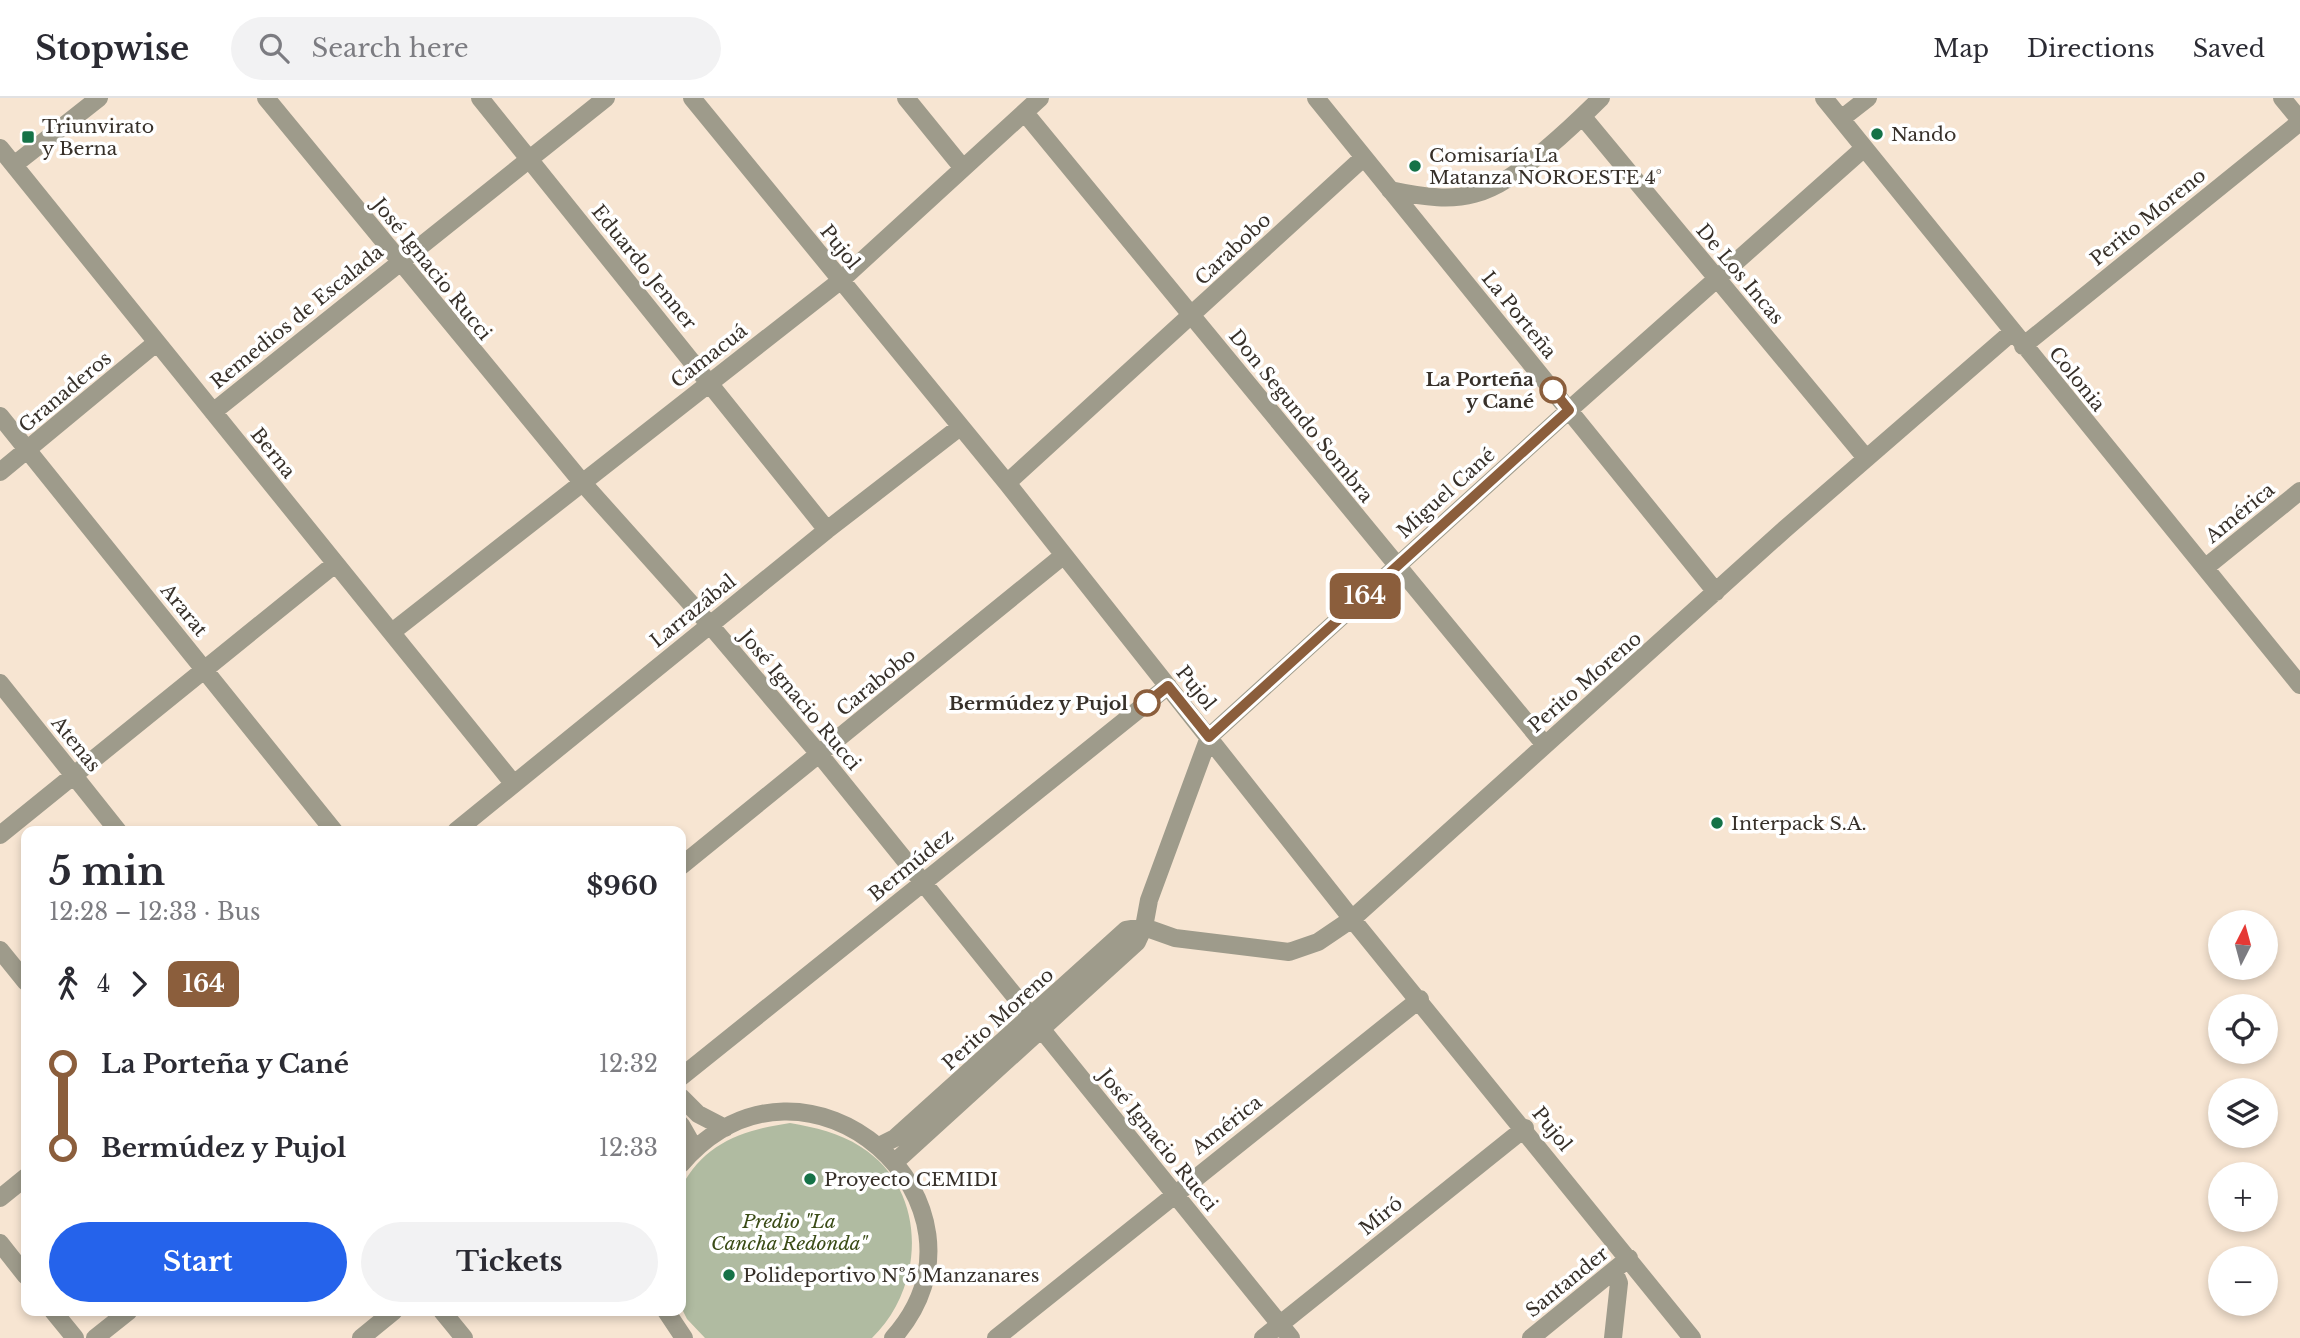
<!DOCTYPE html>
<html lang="en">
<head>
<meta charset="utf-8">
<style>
	:root { --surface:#fff; --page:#f2f2f3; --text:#2b2b33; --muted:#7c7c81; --line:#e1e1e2; --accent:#2563eb }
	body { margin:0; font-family:"Libre Baskerville",serif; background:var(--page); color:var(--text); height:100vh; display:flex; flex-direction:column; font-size:26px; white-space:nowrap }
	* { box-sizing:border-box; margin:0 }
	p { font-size:23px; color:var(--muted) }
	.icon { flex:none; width:38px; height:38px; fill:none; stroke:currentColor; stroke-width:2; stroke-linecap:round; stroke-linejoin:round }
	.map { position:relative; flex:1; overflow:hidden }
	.details { position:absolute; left:21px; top:728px; width:665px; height:490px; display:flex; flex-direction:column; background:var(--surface); border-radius:14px; box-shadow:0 4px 10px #0003 }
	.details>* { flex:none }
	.badge { padding:0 14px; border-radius:10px; font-size:24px; line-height:46px }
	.needle { width:46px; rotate:6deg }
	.buttons { position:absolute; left:2208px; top:812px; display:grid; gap:14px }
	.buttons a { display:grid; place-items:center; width:70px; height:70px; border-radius:50%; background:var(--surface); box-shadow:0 4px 10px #0003; font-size:35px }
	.map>.badge { position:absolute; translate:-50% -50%; box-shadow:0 0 0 4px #fff }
	.legs { display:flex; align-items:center; gap:10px; height:77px; padding:0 28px; font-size:23px }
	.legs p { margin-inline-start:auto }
	.summary { display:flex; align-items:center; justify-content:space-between; height:119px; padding:0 28px }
	h1 { font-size:38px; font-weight:800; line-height:52px }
	.action { display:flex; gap:14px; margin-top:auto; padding:14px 28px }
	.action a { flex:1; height:80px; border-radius:42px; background:var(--accent); color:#fff; font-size:28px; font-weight:800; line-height:80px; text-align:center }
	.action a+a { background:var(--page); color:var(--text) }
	ul { padding:0 28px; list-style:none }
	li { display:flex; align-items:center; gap:24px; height:84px; font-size:26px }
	li i { display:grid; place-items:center; width:10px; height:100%; margin:0 9px; background:currentColor }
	li i::after { content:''; width:18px; height:18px; margin:-9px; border:5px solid; border-radius:50%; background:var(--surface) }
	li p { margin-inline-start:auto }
	li:first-child i { background:linear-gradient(#0000 50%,currentColor 0) }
	li:last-child i { background:linear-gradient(currentColor 50%,#0000 0) }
	header { display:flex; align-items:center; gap:42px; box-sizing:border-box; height:98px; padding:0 35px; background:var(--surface); border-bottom:2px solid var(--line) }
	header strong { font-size:33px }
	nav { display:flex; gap:38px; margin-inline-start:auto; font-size:24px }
	.search { width:490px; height:63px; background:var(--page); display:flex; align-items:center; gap:18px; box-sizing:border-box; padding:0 24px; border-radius:38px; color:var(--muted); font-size:26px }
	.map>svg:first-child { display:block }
	.green { fill:#b0bba1 }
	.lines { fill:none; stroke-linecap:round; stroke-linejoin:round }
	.minor { stroke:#9e9b8b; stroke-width:18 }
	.line-1-casing { stroke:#fff; stroke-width:16 }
	.line-1 { stroke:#8b5e3c; stroke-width:10 }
	.poi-dot { fill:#157247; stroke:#fff; stroke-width:2.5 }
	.stop-1-dot { fill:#fff; stroke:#8b5e3c; stroke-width:3.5 }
	.labels { text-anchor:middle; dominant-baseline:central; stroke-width:7; stroke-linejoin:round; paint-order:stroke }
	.poi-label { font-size:19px; fill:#373029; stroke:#fff; text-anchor:start }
	.street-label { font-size:19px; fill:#373029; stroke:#fff }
	.stop-label { font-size:19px; font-weight:bold; fill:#373029; stroke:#fff; text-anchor:end }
	.park-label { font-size:19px; font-style:italic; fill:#3b4c17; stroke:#fff }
</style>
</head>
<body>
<header>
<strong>Stopwise</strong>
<div class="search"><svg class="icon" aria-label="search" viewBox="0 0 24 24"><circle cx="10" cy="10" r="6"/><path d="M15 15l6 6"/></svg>Search here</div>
<nav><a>Map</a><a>Directions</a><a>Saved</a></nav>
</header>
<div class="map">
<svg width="2300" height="1240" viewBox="0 0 2300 1240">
	<rect width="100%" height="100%" fill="#f7e5d2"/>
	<path class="green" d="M790 1025C816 1030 838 1034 861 1049 929 1092 925 1189 872 1240H705L687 1221 681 1209V1090C704 1045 743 1032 790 1025Z"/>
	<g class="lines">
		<path class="minor" d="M266 0 581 383 710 527 820 657 1291 1240
			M480 0 827 432
			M692 0 1007 385 1352 821 1692 1240
			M906 0 962 69
			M1316 0 1716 494
			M1824 0 2300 587
			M2282 0 2300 22
			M1025 15 1545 647
			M1583 19 1866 360
			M1841 21 1868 0
			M0 50 513 685
			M14 67 99 0
			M1390 92C1464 108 1489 100 1546 51 1565 35 1583 18 1601 0
			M2023 248 2300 24
			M213 314 606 0
			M0 318 334 733
			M0 374 156 245
			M1007 385 1363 60
			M2206 469 2300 393
			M392 534 840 183 1040 0
			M0 585 118 733
			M456 733 827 432 960 329
			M0 737 335 466
			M681 768 1064 457
			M0 852 26 884
			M681 979 1168 588
			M681 999 698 1016 725 1030
			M681 1027 689 1041 691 1054
			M879 1048 895 1040 1126 832 1144 829 1175 840 1289 854 1318 844 1352 821 1785 431 2011 235
			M895 1064 1137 844 1144 829 1149 802 1209 639 1569 312 1863 51
			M681 1066C807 921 1011 1108 893 1240
			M0 1100 26 1079
			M0 1145 26 1178
			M53 1213 75 1240
			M442 1213 464 1240
			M666 1213 684 1240
			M95 1240 129 1213
			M361 1240 394 1213
			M996 1240 1420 901
			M1263 1240 1525 1030
			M1531 1240 1629 1160
			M1613 1240 1619 1185 1614 1173"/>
	</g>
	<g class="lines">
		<g class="line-1-casing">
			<path id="line-1" d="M1147 605 1168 588 1209 639 1569 312 1553 292"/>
		</g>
		<use href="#line-1" class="line-1"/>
	</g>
	<g class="poi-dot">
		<circle cx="1877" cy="36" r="7"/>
		<rect x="21" y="32" width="14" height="14" rx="3.5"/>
		<circle cx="1415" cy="68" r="7"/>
		<circle cx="1717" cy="725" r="7"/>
		<circle cx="810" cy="1081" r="7"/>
		<circle cx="729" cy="1177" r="7"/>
	</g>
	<g class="stop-1-dot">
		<circle cx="1553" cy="292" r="12"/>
		<circle cx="1147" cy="605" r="12"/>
	</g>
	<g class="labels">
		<g class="poi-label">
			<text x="42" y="28">Triunvirato<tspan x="42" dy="22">y Berna</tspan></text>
			<text x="1891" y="36">Nando</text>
			<text x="1429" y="57">Comisaría La<tspan x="1429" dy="22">Matanza NOROESTE 4°</tspan></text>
			<text x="1731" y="725">Interpack S.A.</text>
			<text x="824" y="1081">Proyecto CEMIDI</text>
			<text x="743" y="1177">Polideportivo Nº5 Manzanares</text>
		</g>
		<g class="street-label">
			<text transform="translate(2148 119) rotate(-39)">Perito Moreno</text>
			<text transform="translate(840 149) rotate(51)">Pujol</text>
			<text transform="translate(1233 151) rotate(-43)">Carabobo</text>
			<text transform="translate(644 169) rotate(51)">Eduardo Jenner</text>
			<text transform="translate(432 171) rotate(51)">José Ignacio Rucci</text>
			<text transform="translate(1740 176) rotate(50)">De Los Incas</text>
			<text transform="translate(1519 217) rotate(51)">La Porteña</text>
			<text transform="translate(297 219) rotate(-39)">Remedios de Escalada</text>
			<text transform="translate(709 258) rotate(-38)">Camacuá</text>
			<text transform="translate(2077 281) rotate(51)">Colonia</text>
			<text transform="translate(65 294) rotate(-40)">Granaderos</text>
			<text transform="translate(1301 318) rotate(51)">Don Segundo Sombra</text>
			<text transform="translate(273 355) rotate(51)">Berna</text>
			<text transform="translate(1446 395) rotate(-42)">Miguel Cané</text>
			<text transform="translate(2240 415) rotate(-39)">América</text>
			<text transform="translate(184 512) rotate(51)">Ararat</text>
			<text transform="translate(693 513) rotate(-39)">Larrazábal</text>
			<text transform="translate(876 584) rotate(-39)">Carabobo</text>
			<text transform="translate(1585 584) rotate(-41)">Perito Moreno</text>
			<text transform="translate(1196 590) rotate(51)">Pujol</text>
			<text transform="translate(800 602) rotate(50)">José Ignacio Rucci</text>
			<text transform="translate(76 646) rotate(51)">Atenas</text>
			<text transform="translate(911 767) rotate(-39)">Bermúdez</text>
			<text transform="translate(998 921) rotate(-42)">Perito Moreno</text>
			<text transform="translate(1227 1027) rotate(-38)">América</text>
			<text transform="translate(1552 1031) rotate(51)">Pujol</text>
			<text transform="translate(1158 1042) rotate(51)">José Ignacio Rucci</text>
			<text transform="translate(1381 1118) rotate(-39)">Miró</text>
			<text transform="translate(1567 1184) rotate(-39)">Santander</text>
		</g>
		<g class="stop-label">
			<text x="1534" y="281">La Porteña<tspan x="1534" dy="22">y Cané</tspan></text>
			<text x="1128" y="605">Bermúdez y Pujol</text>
		</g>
		<g class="park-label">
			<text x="789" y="1123">Predio "La<tspan x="789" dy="22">Cancha Redonda"</tspan></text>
		</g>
	</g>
</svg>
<div class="buttons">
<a><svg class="needle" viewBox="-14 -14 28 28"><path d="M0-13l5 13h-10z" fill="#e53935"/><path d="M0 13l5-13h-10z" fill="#7c7c81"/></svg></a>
<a><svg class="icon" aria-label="locate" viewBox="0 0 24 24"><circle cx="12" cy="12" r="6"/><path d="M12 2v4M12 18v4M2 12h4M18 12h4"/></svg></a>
<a><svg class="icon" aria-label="layers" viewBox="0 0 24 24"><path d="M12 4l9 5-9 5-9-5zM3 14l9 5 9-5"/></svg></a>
<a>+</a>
<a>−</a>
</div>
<b class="badge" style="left:1365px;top:498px;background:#8b5e3c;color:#fff">164</b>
<section class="details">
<div class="summary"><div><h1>5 min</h1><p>12:28 – 12:33 · Bus</p></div><b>$960</b></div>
<div class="legs"><svg class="icon" aria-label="walk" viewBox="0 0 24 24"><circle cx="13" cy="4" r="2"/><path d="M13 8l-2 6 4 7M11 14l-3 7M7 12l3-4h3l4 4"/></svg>4<svg class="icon" aria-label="forward" viewBox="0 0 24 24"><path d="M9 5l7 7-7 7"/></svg><b class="badge" style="background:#8b5e3c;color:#fff">164</b></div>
<ul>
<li><i style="color:#8b5e3c"></i><b>La Porteña y Cané</b><p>12:32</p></li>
<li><i style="color:#8b5e3c"></i><b>Bermúdez y Pujol</b><p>12:33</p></li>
</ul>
<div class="action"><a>Start</a><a>Tickets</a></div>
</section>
</div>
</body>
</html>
